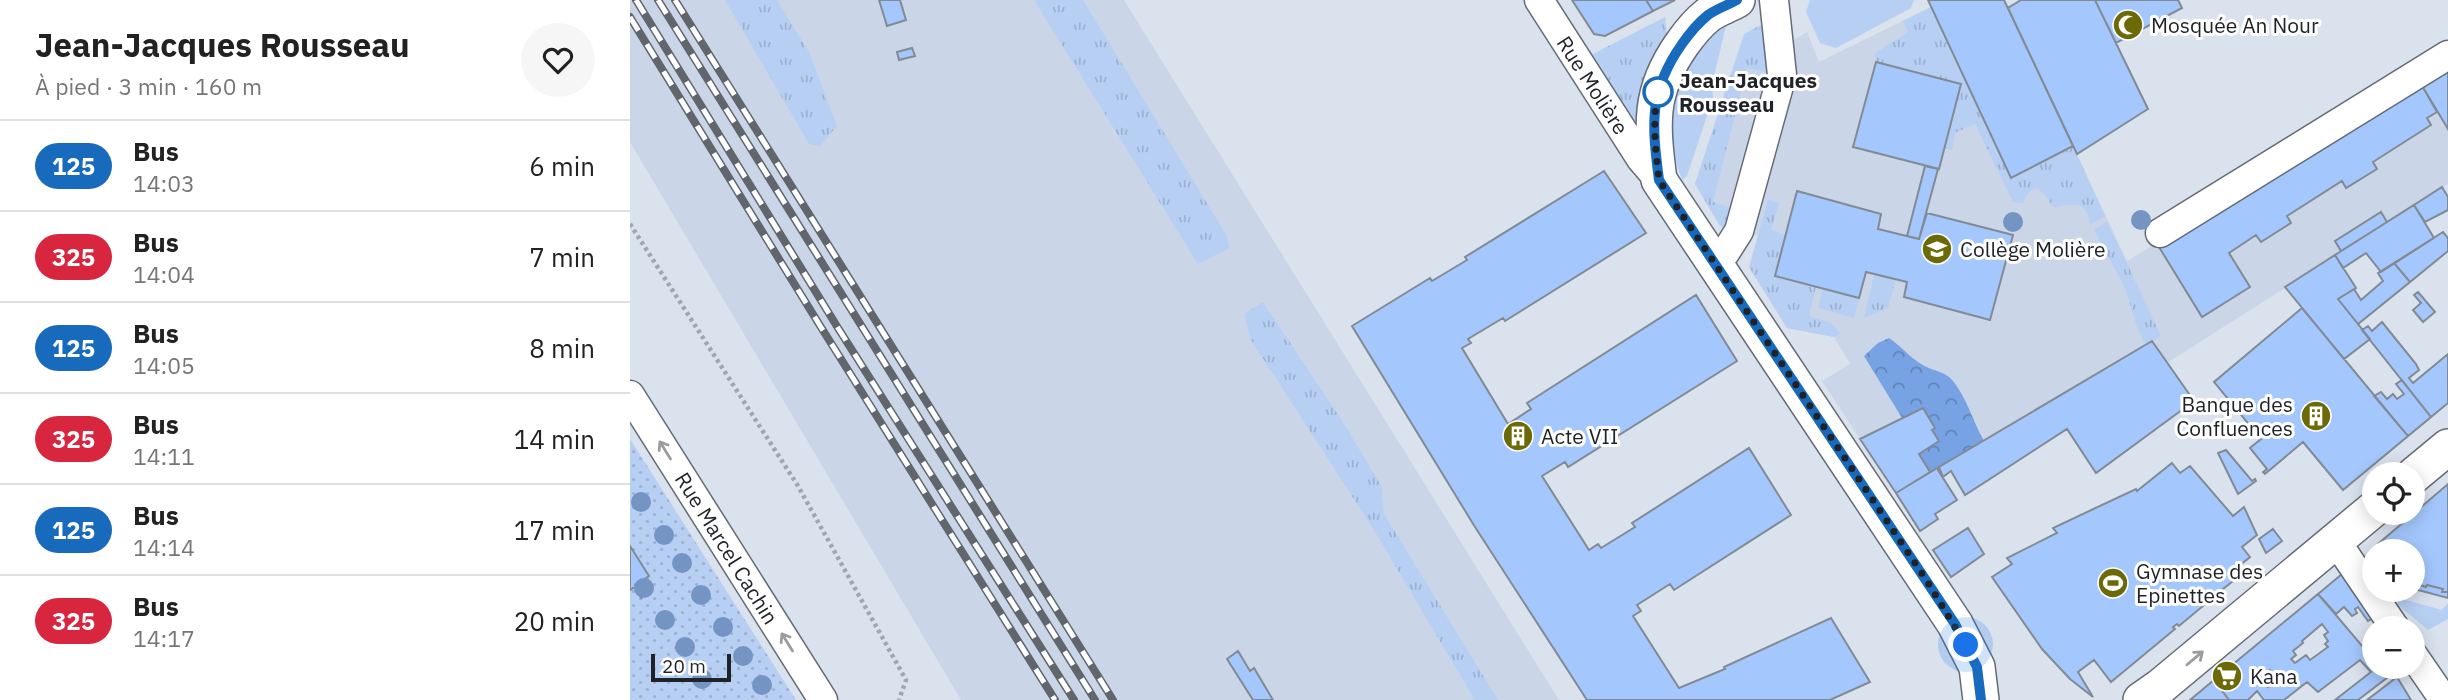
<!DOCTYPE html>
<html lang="fr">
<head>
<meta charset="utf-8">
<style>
	:root { --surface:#fff; --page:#f6f6f6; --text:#222; --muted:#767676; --line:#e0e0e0 }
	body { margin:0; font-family:"IBM Plex Sans",sans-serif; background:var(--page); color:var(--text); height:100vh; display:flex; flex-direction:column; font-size:26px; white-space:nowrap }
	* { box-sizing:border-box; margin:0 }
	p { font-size:23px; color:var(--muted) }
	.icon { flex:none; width:38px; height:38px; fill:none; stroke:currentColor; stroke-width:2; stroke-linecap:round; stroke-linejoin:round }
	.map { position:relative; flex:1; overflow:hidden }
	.panel { display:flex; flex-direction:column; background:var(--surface); width:630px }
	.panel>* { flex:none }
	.badge { padding:0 14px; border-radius:23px; font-size:24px; line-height:46px }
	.tools { position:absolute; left:1732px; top:462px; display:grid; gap:14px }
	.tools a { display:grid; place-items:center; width:63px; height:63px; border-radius:50%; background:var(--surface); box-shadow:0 4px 18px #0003; font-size:35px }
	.scale { position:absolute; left:21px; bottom:18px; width:80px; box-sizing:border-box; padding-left:7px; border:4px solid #1f2226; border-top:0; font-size:19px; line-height:24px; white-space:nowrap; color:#1f2226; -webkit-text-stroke:5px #fff; paint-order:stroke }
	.you { position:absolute; width:35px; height:35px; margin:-18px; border:5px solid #fff; border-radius:50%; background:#1a73e8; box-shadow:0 0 0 10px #1a73e833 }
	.map>.badge { position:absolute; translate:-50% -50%; box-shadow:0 0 0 4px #fff }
	.round { display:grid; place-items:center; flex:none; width:74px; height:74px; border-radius:37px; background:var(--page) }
	.head { display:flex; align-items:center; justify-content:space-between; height:119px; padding:0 35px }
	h1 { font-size:33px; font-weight:700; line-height:52px }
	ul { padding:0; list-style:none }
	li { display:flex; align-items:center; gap:21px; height:91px; padding:0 35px; border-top:2px solid var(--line) }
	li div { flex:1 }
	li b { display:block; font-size:26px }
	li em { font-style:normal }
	li .badge { min-width:77px; font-weight:700; text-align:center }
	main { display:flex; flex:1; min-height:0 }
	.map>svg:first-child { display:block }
	.built { fill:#cad6e8 }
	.grass { fill:url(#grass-tufts) }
	.forest { fill:url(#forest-crowns) }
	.park { fill:url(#park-dots) }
	.garden { fill:#b6cff3 }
	.building { fill:#a4c8fe; stroke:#828a94; stroke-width:2; fill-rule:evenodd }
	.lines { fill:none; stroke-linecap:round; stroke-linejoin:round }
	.minor-casing { stroke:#646b76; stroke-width:31 }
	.major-casing { stroke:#646b76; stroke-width:38 }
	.path { stroke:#a0a6b0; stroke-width:4.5; stroke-dasharray:3.5 3.5; stroke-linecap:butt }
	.minor { stroke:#fff; stroke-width:28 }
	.major { stroke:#fff; stroke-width:35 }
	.rail-casing { stroke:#61666d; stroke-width:8 }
	.rail { stroke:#fff; stroke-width:5; stroke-dasharray:16; stroke-linecap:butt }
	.tree { fill:#7495c4 }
	.oneway { stroke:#9a9c9d }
	.line-casing { stroke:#fff; stroke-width:16 }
	.line { stroke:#186abd; stroke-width:10 }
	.walk { stroke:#1f2226; stroke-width:7; stroke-dasharray:0 12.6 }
	.stop-dot { fill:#fff; stroke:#186abd; stroke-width:3.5 }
	.labels { text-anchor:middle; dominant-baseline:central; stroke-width:6; stroke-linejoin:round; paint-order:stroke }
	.poi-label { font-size:21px; fill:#1f2226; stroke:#fff; text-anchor:start }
	.stop-label { font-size:21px; font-weight:bold; fill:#1f2226; stroke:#fff; text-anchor:start }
	.street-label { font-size:21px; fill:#1f2226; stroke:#fff }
</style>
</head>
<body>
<main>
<section class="panel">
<div class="head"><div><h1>Jean-Jacques Rousseau</h1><p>À pied · 3 min · 160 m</p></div><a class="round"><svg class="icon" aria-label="heart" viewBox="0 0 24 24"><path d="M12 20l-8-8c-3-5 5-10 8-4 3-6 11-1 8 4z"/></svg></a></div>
<ul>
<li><span class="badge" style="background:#186abd;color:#fff">125</span><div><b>Bus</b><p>14:03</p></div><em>6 min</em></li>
<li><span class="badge" style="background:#d7263d;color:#fff">325</span><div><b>Bus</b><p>14:04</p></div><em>7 min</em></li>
<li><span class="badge" style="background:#186abd;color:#fff">125</span><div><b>Bus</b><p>14:05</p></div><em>8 min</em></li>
<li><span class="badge" style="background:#d7263d;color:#fff">325</span><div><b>Bus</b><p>14:11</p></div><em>14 min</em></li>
<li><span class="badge" style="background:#186abd;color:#fff">125</span><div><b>Bus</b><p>14:14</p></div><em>17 min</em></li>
<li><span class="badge" style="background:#d7263d;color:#fff">325</span><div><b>Bus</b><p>14:17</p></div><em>20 min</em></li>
</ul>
</section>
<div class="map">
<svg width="1818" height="700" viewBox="0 0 1818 700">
	<defs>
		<pattern id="grass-tufts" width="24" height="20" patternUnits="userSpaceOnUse" patternTransform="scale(1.75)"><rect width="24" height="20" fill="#b6cff3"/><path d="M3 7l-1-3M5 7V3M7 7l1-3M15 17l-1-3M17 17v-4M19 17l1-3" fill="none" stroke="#9cb1d0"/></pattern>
		<pattern id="forest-crowns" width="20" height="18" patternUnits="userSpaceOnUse" patternTransform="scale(1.75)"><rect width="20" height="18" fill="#77a2e3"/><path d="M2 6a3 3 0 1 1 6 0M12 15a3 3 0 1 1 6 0" fill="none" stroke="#6184b8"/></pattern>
		<pattern id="park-dots" width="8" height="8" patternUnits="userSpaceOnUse" patternTransform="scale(1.75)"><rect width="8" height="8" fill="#b6cff3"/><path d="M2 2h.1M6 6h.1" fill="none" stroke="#9cb1d0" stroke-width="1.8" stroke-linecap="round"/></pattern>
	</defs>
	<rect width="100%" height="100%" fill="#dae2ee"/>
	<path class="built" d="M0 0H494L929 700H331L0 142Z
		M1301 7 1381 177 1443 146 1497 261 1818 64V184L1537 363 1522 342 1300 472 1309 441 1293 408 1230 439 1192 381 1220 364 1204 337 1157 328 1119 267 1128 236 1090 226 1065 184 1100 77 1177 32 1189 62Z"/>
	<path class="grass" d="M95 0H147L179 52 207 126 190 146 179 144Z
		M404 0H453L597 236 599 248 568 264Z
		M1301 7 1381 177 1443 146 1475 216 1460 225C1457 197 1441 206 1423 207 1414 194 1405 176 1393 203L1383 202 1345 124 1325 133 1322 150 1315 148 1331 84 1246 62 1245 53 1278 32 1273 21Z
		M1035 17 1037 35C1013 63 1006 102 1006 137L956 55 960 50 963 54Z
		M1138 21 1141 57 1138 73 1117 68 1083 202 1102 208 1097 228 1090 226 1065 184 1114 34Z
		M1138 200 1149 203 1141 230 1155 235 1145 276 1186 287 1179 316 1201 323 1211 333 1204 337 1157 328 1119 267Z
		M1477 221 1531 336 1516 345 1507 327 1495 288 1464 230Z
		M1244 274 1266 279 1258 308 1234 318Z
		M1193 288 1229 298 1224 318 1188 308Z
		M633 302 709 416 751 485 754 514 868 700H845L742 527 621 340 614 314Z"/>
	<path class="forest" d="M1259 338C1273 347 1283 362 1299 368 1308 372 1317 373 1323 381 1337 398 1343 422 1354 441L1300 472 1289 454 1309 441 1302 430 1304 428 1293 408 1272 418 1234 356 1248 343Z"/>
	<path class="park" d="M0 439 166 700H0Z"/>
	<path class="garden" d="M1180 0H1284L1281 8 1206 48 1190 43 1176 12Z
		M1096 26 1082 84 1083 98 1057 176 1052 180 1039 142V116L1052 71 1074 41Z
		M1769 598 1812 610 1818 603V619L1798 630 1767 604Z"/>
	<path class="building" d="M249 0H270L276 20 257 26Z
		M942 0H1016L1023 11 975 36 964 34Z
		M1016 0H1045L1023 11Z
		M1298 0H1374L1443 146 1381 178Z
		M1391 0H1465L1518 109 1447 154 1378 8Z
		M1465 0H1548L1552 8 1486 43Z
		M282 48 285 56 269 60 267 52Z
		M1246 62 1331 84 1309 169 1223 147Z
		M1818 64V129L1791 84Z
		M1791 84 1807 112 1797 118 1801 125 1743 162 1747 169 1716 188 1712 181 1657 216 1661 223 1631 242 1626 235 1599 253 1620 287 1572 317 1529 247Z
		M1295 166 1308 169 1289 239 1277 236Z
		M974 171 1016 233 875 321 873 318 838 339 841 343 832 348 878 424 901 409 897 403 1066 295 1107 361 938 467 935 462 912 476 959 550 968 544 971 548 1005 527 1002 523 1119 448 1161 515 1044 590 1040 584 1007 605 1011 611 1003 616 1049 688 1095 669 1094 667 1201 618 1240 682 1200 700H957L845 527 722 326 800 278 802 281 837 260 835 257Z
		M1812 187 1818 197V210L1795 222 1784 205Z
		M1167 191 1251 214 1248 229 1289 239 1297 213 1383 235 1360 320 1274 297 1277 282 1236 272 1229 298 1145 276Z
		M1784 205 1804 238 1751 272 1736 253 1713 268 1705 255Z
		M1751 212 1757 222 1711 251 1705 241Z
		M1813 232 1818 238V251L1780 282 1764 263Z
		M1705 255 1726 288 1708 299 1740 339 1714 359 1655 287Z
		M1764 263 1780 282 1728 324 1708 299 1724 289 1731 300 1753 281 1748 273Z
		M1788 292 1805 312 1793 322 1783 310 1791 303 1784 295Z
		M1672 308 1778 436 1713 490 1673 442 1635 474 1633 472 1637 469 1620 448 1631 439 1584 382Z
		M1752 322 1786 364 1789 370 1779 378 1783 383 1818 354V403L1801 417 1732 330 1738 326 1742 331Z
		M1522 341 1564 401 1466 473 1437 429 1335 495 1321 471 1313 477 1309 467Z
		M1772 380 1801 417 1778 436 1744 396 1751 392 1757 399 1763 394 1767 399 1774 394 1766 384Z
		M1293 408 1305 428 1302 430 1309 441 1289 454 1300 472 1266 493 1230 439Z
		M1596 450 1622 481 1625 479 1626 481 1608 494 1588 453Z
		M1542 463 1550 473 1560 466 1603 516 1614 507 1627 535 1612 547 1620 557 1608 567 1613 573 1583 597 1582 595 1578 598 1579 601 1549 626 1547 624 1543 627 1545 629 1481 682 1464 660 1448 672 1463 697 1440 679 1412 649 1362 577 1382 564 1377 558 1427 533 1423 528 1506 489 1507 491Z
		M1309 467 1308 470 1327 500 1305 514 1308 519 1290 531 1266 493Z
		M1818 484V592H1812L1813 589 1797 585 1796 587 1783 583V551H1753L1748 544Z
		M1338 528 1354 554 1321 577 1303 550Z
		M1643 529 1652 541 1636 553 1629 539Z
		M0 546 19 576 5 585 12 599 5 587 0 590Z
		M1718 569 1748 614 1738 621 1728 607 1725 609 1727 613 1722 616 1714 607 1706 614 1688 594Z
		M1783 583 1796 587 1797 585 1813 589 1812 592H1818V598L1784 589Z
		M1688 594 1745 661V667H1749L1758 677 1728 700H1705L1741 672 1730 660 1688 692 1677 682 1654 700H1634L1627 691 1618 700H1599L1584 680ZM1692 624 1698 632 1694 635 1698 641 1695 644 1698 647 1680 660 1676 655 1665 663 1661 659 1666 655 1663 651 1673 643 1672 641ZM1640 670 1645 677 1652 671 1654 673 1638 687 1630 678Z
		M608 651 620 671 624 668 643 700H623L597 659Z
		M1767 677 1781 700H1737Z
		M1584 680 1599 700H1560Z"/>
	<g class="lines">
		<g class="minor-casing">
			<path id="minor" d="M909 0 1011 159 1029 180
				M1530 233 1818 55
				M1083 261 1095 253 1109 231 1152 75 1144 0
				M0 395 193 700
				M1706 541 1765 628
				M1783 655 1814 700"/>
		</g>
		<g class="major-casing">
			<path id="major" d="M1107 0C1098 5 1086 9 1078 15 1068 23 1059 34 1052 44 1018 92 1022 125 1029 180L1325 624 1347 667 1351 700
				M1783 476 1818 447
				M1511 700 1531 686 1745 508"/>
		</g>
		<path class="path" d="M0 224 168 486 276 680 269 700"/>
		<use href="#minor" class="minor"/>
		<use href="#major" class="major"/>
		<g class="rail-casing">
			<path id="rail" d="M6 0 208 328 444 700
				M28 0 465 700
				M45 0 483 700
				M0 17 189 324 425 700"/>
		</g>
		<use href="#rail" class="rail"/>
	</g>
	<g class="tree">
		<circle cx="1511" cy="220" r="10"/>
		<circle cx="1383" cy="222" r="10"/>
		<circle cx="11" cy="502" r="10"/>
		<circle cx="34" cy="535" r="10"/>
		<circle cx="52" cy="563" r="10"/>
		<circle cx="14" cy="588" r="10"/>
		<circle cx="71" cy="595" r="10"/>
		<circle cx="35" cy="620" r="10"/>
		<circle cx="93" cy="627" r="10"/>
		<circle cx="55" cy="647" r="10"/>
		<circle cx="113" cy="656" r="10"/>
		<circle cx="72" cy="679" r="10"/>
		<circle cx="132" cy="685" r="10"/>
	</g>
	<defs><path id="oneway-shaft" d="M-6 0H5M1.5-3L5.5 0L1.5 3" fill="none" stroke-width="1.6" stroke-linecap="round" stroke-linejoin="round" transform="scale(1.75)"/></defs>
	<g class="oneway">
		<use href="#oneway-shaft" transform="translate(35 450) rotate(-122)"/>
		<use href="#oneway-shaft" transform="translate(157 642) rotate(-122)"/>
		<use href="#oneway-shaft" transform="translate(1565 658) rotate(-40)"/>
	</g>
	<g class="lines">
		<g class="line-casing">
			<path id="line" d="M1107 0C1098 5 1086 9 1078 15 1068 23 1059 34 1052 44 1018 92 1022 125 1029 180L1325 624 1347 667 1351 700"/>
		</g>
		<use href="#line" class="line"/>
		<path class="walk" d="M1028 92 1029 83C1022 118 1025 145 1029 180L1297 581 1336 645"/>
	</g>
	<defs>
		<g id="mosque-disc" transform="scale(1.575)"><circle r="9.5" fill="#6c6a06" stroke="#fff"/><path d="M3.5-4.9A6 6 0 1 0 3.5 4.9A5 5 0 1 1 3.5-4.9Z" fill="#fff"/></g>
		<g id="school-disc" transform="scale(1.575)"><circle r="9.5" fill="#6c6a06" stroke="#fff"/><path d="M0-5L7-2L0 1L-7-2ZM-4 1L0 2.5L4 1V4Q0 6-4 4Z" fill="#fff"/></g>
		<g id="building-disc" transform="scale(1.575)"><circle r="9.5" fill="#6c6a06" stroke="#fff"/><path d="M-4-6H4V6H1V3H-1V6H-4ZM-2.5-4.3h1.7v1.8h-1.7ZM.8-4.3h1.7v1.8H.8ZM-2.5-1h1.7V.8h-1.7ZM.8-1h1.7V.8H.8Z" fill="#fff"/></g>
		<g id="stadium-disc" transform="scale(1.575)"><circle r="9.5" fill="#6c6a06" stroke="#fff"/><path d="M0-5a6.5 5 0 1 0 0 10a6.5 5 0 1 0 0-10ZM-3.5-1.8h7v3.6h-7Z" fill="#fff"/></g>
		<g id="supermarket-disc" transform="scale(1.575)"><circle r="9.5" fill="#6c6a06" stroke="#fff"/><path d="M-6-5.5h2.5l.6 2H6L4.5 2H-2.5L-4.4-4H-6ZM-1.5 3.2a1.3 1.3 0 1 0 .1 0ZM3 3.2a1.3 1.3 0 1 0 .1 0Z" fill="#fff"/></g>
	</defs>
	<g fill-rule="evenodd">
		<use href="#mosque-disc" x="1498" y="25"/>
		<use href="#school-disc" x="1307" y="249"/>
		<use href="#building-disc" x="1686" y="416"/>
		<use href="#building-disc" x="888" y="436"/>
		<use href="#stadium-disc" x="1483" y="583"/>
		<use href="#supermarket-disc" x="1597" y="676"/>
	</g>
	<circle class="stop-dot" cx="1028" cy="92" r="14"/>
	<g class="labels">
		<g class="poi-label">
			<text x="1521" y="25">Mosquée An Nour</text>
			<text x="1330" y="249">Collège Molière</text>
			<text x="1663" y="404" text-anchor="end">Banque des<tspan x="1663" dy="24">Confluences</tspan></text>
			<text x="911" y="436">Acte VII</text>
			<text x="1506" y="571">Gymnase des<tspan x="1506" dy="24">Epinettes</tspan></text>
			<text x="1620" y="676">Kana</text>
		</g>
		<g class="stop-label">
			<text x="1049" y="80">Jean-Jacques<tspan x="1049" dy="24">Rousseau</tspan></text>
		</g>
		<g class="street-label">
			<text transform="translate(963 85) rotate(57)">Rue Molière</text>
			<text transform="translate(97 548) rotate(58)">Rue Marcel Cachin</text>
		</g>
	</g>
</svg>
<div class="tools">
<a><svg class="icon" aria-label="locate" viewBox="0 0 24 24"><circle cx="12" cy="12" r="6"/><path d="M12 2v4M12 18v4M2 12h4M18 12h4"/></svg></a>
<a>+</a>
<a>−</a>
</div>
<div class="scale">20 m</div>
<div class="you" style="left:1336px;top:645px"></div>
</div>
</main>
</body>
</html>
